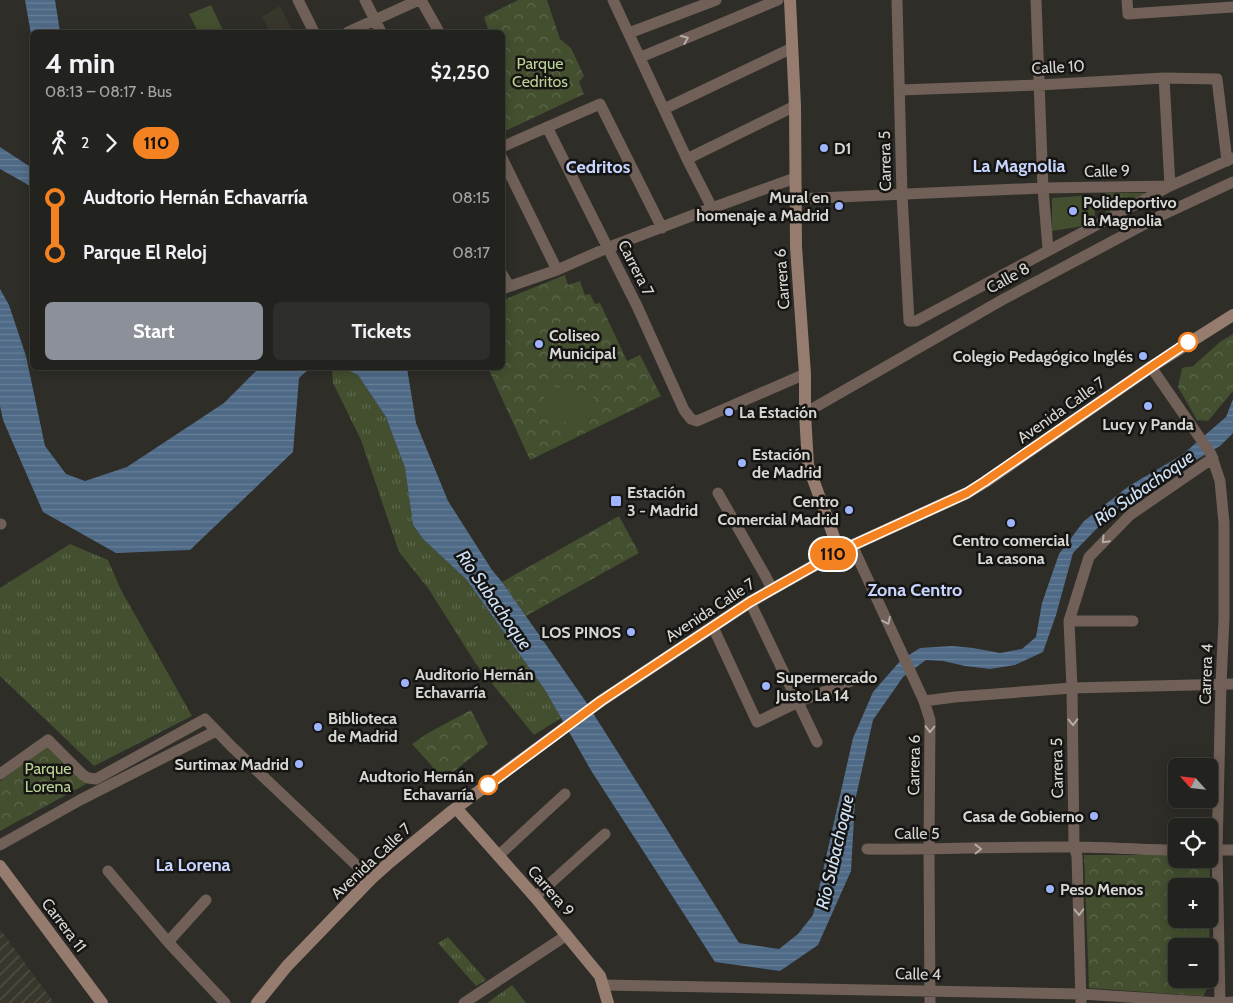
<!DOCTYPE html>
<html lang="en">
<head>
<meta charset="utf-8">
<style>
	:root { --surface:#22221e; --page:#2e2f2b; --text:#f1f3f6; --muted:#a2a4a4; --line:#3f3f3c; --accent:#8c9099 }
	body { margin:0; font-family:Cabin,sans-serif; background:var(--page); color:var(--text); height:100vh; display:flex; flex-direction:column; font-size:19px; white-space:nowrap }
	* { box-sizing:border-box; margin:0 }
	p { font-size:16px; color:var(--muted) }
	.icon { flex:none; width:28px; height:28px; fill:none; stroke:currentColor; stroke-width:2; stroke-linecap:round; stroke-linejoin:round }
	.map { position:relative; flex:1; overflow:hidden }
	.side { position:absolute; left:30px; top:30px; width:475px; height:340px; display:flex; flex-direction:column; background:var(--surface); border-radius:8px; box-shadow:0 2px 12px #0003,0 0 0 1px var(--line) }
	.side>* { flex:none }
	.badge { padding:0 10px; border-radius:16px; font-size:18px; line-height:32px }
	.needle { width:32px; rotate:297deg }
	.tools { position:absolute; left:1168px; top:758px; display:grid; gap:10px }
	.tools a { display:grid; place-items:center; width:50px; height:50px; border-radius:8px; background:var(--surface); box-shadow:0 2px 12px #0003,0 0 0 1px var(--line); font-size:25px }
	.map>.badge { position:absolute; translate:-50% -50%; box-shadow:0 0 0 2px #fff }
	.legs { display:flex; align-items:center; gap:8px; height:55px; padding:0 15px; font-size:16px }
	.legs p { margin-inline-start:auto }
	.head { display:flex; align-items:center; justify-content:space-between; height:85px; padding:0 15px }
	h1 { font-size:28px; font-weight:800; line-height:38px }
	.action { display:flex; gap:10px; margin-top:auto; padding:10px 15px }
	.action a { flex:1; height:58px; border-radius:8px; background:var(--accent); color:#fff; font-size:20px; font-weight:800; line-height:58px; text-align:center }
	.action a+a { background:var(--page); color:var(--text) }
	ul { padding:0 15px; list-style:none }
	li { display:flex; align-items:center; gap:18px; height:55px; font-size:19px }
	li i { display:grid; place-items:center; width:8px; height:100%; margin:0 6px; background:currentColor }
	li i::after { content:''; width:12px; height:12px; margin:-6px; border:4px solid; border-radius:50%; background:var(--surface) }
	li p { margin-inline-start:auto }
	li:first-child i { background:linear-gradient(#0000 50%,currentColor 0) }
	li:last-child i { background:linear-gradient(currentColor 50%,#0000 0) }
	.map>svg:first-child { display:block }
	.built { fill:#39362c }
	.industrial { fill:url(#industrial-furrows) }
	.grass { fill:url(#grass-tufts) }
	.park { fill:url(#park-crowns); fill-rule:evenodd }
	.pitch { fill:#434f2f }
	.water { fill:url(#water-rules) }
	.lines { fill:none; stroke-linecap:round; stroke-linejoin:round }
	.street { stroke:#706057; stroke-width:11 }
	.secondary { stroke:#957c6e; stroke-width:12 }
	.oneway { stroke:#b2ada7 }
	.line-1-casing { stroke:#fff; stroke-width:11 }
	.line-1 { stroke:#f58220; stroke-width:8 }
	.poi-dot { fill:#9eb4fd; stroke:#161513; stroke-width:2 }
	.stop-1-dot { fill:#fff; stroke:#f58220; stroke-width:2.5 }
	.labels { text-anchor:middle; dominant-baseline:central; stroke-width:5; stroke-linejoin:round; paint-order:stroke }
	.park-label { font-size:16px; fill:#bbd295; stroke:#161513 }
	.street-label { font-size:16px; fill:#d6d6d2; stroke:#161513 }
	.poi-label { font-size:16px; font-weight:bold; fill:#d6d6d2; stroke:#161513; text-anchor:start }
	.stop-label { font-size:16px; font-weight:bold; fill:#d6d6d2; stroke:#161513; text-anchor:end }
	.neighbourhood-label { font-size:18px; font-weight:bold; fill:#c6d4fe; stroke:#161513 }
	.water-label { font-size:18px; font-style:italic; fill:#cfe2f6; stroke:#161513 }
</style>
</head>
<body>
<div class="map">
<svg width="1233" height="1003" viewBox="0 0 1233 1003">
	<defs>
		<pattern id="industrial-furrows" width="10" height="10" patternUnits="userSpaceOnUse" patternTransform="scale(1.25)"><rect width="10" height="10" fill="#39362c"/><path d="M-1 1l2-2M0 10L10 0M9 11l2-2" fill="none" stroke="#55524a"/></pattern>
		<pattern id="grass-tufts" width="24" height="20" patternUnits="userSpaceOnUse" patternTransform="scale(1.25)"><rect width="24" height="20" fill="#434f2f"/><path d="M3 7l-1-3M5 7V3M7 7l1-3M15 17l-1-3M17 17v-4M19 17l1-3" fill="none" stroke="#5d684c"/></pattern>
		<pattern id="park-crowns" width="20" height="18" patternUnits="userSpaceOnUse" patternTransform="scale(1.25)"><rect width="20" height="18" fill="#434f2f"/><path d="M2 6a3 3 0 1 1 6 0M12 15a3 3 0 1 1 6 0" fill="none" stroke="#5d684c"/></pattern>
		<pattern id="water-rules" width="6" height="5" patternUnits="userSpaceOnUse" patternTransform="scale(1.25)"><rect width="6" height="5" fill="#4f6a87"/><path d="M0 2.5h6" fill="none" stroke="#687f97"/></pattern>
	</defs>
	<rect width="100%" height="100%" fill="#2e2d28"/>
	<path class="built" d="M280 6 293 32H270L262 17Z"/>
	<path class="industrial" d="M0 929 54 1003H0Z"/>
	<path class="grass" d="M332 368H343L358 375 386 417 405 468 413 525 423 539 466 579 545 690 561 718 534 735 476 664 428 588 399 552 361 440 333 383Z
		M70 544 108 560 121 590 192 716 94 766 0 676V588Z
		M448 937 486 980 476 986 438 943Z
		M512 985 526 1003H487Z"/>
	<path class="park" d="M518 0H547L560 39 571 48 584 76 579 82 584 94 503 132 502 32H489L484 17Z
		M1103 193H1145L1106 214Z
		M565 275 568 285 580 281 585 295 590 294 595 304 600 303 627 361 640 355 661 396 530 460 488 368H502L503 300Z
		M1233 334V391L1208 421 1197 420 1178 387 1182 368 1193 366 1220 342Z
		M619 516 639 553 526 616 502 582Z
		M471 710 488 744 442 781 431 765 412 744 428 733Z
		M52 743 86 784 0 831V781Z
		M1084 855H1176V859H1209L1210 855 1209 985 1203 996 1089 988ZM1176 886H1209V919H1176ZM1176 946H1209V979H1176Z"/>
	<path class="pitch" d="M211 5 224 32H198L189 14Z
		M1093 195 1096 224 1052 231V198Z
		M547 385 594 395 587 427 540 417Z"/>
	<path class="water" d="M25 0H55L60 32H32V40Z
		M0 147 32 168V187L0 169Z
		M0 289 9 305 26 356 45 446 66 474 85 481 127 467 224 403 259 368H310L299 378 293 452 190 550 116 553 43 512 3 420 0 406Z
		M343 368H407L416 423 448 501 492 570 502 582 584 699 739 943 779 949 798 934 813 915 853 738 873 692 901 660 920 648 952 646 973 648 1000 653 1022 649 1036 637 1042 603 1059 554 1084 521 1129 486 1182 455 1226 417 1233 399V433L1220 446 1163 479 1111 514 1073 553 1056 615 1043 652 1015 665 990 669 965 666 943 661 926 660 903 677 873 720 855 801 851 871 818 945 780 971 715 962 592 772 545 690 466 579 423 539 413 525 405 468 386 417 358 375Z"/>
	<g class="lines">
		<path class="street" d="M298 0 314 32
			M365 0 381 32
			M421 0 439 32
			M613 0 687 159 712 208
			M897 0 902 195 909 321H916L1170 186
			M1036 0 1043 188 1048 249
			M1127 0 1128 14 1233 7
			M348 32 419 0
			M629 33 716 0
			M641 57 778 0
			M1164 78 1170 186
			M900 90 1039 85 1164 78 1217 79 1227 161
			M664 109 792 48
			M547 127 637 306 684 410 691 419 697 421 805 374
			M502 147 600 104 662 228
			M502 158 557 270
			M687 159 795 106
			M795 199 1043 188 1170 186 1233 158
			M502 274 509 286
			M502 289 557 270 607 248 712 208 795 178
			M1151 367 1211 454 1220 481 1224 523V619L1221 684 1217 850 1220 1003
			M805 413 1002 300 1064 267 1160 216 1233 182
			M718 493 766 577 772 589
			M0 524H1
			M852 545 924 701 930 720 929 850 930 1003
			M750 602 817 742
			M1069 621H1133
			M713 627 757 722 798 702 864 676
			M924 701 955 697 1072 688 1233 684
			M0 774 48 740 83 775 88 778 96 779 205 719 231 746 371 879
			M0 845 80 800 216 731
			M867 849C936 850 1005 846 1073 847 1108 847 1142 850 1176 850
			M1209 850H1233
			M498 856 565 794
			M108 871 168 942 225 1003
			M535 897 605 834
			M168 942 206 900
			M603 985 1081 994 1220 1003 1233 1002
			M464 1003 567 935
			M1081 1003 1077 856 1074 846 1072 688 1069 621 1089 557 1130 515 1213 458"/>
		<path class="secondary" d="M790 0 795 106 796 247 805 374V413L808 465 835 540 838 552
			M456 808 535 897 600 976 608 1003
			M0 866 102 1003
			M257 1003 287 966 371 879 390 862 452 811 601 701 750 602 838 552 967 493 985 482 1151 367 1233 315"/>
	</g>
	<defs><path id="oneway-chevron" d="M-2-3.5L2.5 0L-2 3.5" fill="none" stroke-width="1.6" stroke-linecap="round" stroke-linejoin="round" transform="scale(1.25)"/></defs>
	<g class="oneway">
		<use href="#oneway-chevron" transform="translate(685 39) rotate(-23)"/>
		<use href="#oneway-chevron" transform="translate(1105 540) rotate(134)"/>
		<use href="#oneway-chevron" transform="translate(887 621) rotate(65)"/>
		<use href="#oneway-chevron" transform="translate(1073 722) rotate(89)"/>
		<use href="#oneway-chevron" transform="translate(930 729) rotate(91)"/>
		<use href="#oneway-chevron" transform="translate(978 849) rotate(-1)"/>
		<use href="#oneway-chevron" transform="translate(1079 912) rotate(89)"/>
	</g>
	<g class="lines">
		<g class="line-1-casing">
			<path id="line-1" d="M488 785 601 701 750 602 838 552 967 493 984 482 1151 367 1188 342"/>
		</g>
		<use href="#line-1" class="line-1"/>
	</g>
	<g class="poi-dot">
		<circle cx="824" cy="148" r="5"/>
		<circle cx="839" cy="206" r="5"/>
		<circle cx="1073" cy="211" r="5"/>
		<circle cx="539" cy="344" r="5"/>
		<circle cx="1143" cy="356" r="5"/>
		<circle cx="1148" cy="406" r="5"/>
		<circle cx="729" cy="412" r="5"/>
		<circle cx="742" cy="463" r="5"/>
		<rect x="610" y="495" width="12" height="12" rx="2.5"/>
		<circle cx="849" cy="510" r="5"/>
		<circle cx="1011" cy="523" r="5"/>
		<circle cx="631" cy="632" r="5"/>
		<circle cx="405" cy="683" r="5"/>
		<circle cx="766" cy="686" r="5"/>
		<circle cx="318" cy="727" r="5"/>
		<circle cx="299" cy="764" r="5"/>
		<circle cx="1094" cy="816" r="5"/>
		<circle cx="1050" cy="889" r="5"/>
	</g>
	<g class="stop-1-dot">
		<circle cx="1188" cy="342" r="9"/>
		<circle cx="488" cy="785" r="9"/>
	</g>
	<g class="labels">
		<g class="park-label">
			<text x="540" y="63">Parque<tspan x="540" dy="18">Cedritos</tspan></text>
			<text x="48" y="768">Parque<tspan x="48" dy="18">Lorena</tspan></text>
		</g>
		<g class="street-label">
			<text transform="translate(1058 67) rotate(-3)">Calle 10</text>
			<text transform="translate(885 161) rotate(-91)">Carrera 5</text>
			<text transform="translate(1107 171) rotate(-1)">Calle 9</text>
			<text transform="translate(636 268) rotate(63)">Carrera 7</text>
			<text transform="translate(1008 278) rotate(-29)">Calle 8</text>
			<text transform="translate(782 279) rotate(-94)">Carrera 6</text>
			<text transform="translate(1061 410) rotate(-35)">Avenida Calle 7</text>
			<text transform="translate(710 610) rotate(-33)">Avenida Calle 7</text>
			<text transform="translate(1206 674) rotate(-88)">Carrera 4</text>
			<text transform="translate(914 765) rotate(-89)">Carrera 6</text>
			<text transform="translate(1057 768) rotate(-91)">Carrera 5</text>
			<text x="917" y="833">Calle 5</text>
			<text transform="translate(371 861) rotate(-43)">Avenida Calle 7</text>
			<text transform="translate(551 891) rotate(49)">Carrera 9</text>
			<text transform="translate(64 925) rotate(53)">Carrera 11</text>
			<text transform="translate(918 974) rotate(1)">Calle 4</text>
		</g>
		<g class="poi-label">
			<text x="834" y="148">D1</text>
			<text x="829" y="197" text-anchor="end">Mural en<tspan x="829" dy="18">homenaje a Madrid</tspan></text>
			<text x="1083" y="202">Polideportivo<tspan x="1083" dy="18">la Magnolia</tspan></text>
			<text x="549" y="335">Coliseo<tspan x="549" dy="18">Municipal</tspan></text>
			<text x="1133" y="356" text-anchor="end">Colegio Pedagógico Inglés</text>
			<text x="739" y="412">La Estación</text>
			<text x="1148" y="424" text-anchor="middle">Lucy y Panda</text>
			<text x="752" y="454">Estación<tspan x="752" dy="18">de Madrid</tspan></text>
			<text x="627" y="492">Estación<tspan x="627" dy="18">3 - Madrid</tspan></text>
			<text x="839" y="501" text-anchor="end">Centro<tspan x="839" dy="18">Comercial Madrid</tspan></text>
			<text x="1011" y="540" text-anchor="middle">Centro comercial<tspan x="1011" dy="18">La casona</tspan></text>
			<text x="621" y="632" text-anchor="end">LOS PINOS</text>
			<text x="415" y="674">Auditorio Hernán<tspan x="415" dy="18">Echavarría</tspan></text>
			<text x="776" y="677">Supermercado<tspan x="776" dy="18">Justo La 14</tspan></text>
			<text x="328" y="718">Biblioteca<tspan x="328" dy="18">de Madrid</tspan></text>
			<text x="289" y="764" text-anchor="end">Surtimax Madrid</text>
			<text x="1084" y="816" text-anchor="end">Casa de Gobierno</text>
			<text x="1060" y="889">Peso Menos</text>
		</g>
		<g class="stop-label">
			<text x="474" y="776">Audtorio Hernán<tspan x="474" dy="18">Echavarría</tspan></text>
		</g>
		<g class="neighbourhood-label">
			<text x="1019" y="166">La Magnolia</text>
			<text x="598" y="167">Cedritos</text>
			<text x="915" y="590">Zona Centro</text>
			<text x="193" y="865">La Lorena</text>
		</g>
		<g class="water-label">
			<text transform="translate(1144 488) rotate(-35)">Río Subachoque</text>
			<text transform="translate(494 600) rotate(55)">Río Subachoque</text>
			<text transform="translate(835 852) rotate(-77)">Río Subachoque</text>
		</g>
	</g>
</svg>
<div class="tools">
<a><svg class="needle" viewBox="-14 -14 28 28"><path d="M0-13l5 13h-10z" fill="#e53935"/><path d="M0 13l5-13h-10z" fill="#a2a4a4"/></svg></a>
<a><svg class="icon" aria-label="locate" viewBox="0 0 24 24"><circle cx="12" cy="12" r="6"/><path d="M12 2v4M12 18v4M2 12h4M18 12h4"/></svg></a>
<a>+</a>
<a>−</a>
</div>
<b class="badge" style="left:833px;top:554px;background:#f58220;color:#111">110</b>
<section class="side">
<div class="head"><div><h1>4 min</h1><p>08:13 – 08:17 · Bus</p></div><b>$2,250</b></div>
<div class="legs"><svg class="icon" aria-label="walk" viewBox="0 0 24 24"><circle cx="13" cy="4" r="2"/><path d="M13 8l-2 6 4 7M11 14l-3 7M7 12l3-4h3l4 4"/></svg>2<svg class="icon" aria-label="forward" viewBox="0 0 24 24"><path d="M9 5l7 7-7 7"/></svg><b class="badge" style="background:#f58220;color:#111">110</b></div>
<ul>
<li><i style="color:#f58220"></i><b>Audtorio Hernán Echavarría</b><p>08:15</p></li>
<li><i style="color:#f58220"></i><b>Parque El Reloj</b><p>08:17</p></li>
</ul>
<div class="action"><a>Start</a><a>Tickets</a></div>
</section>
</div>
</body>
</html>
